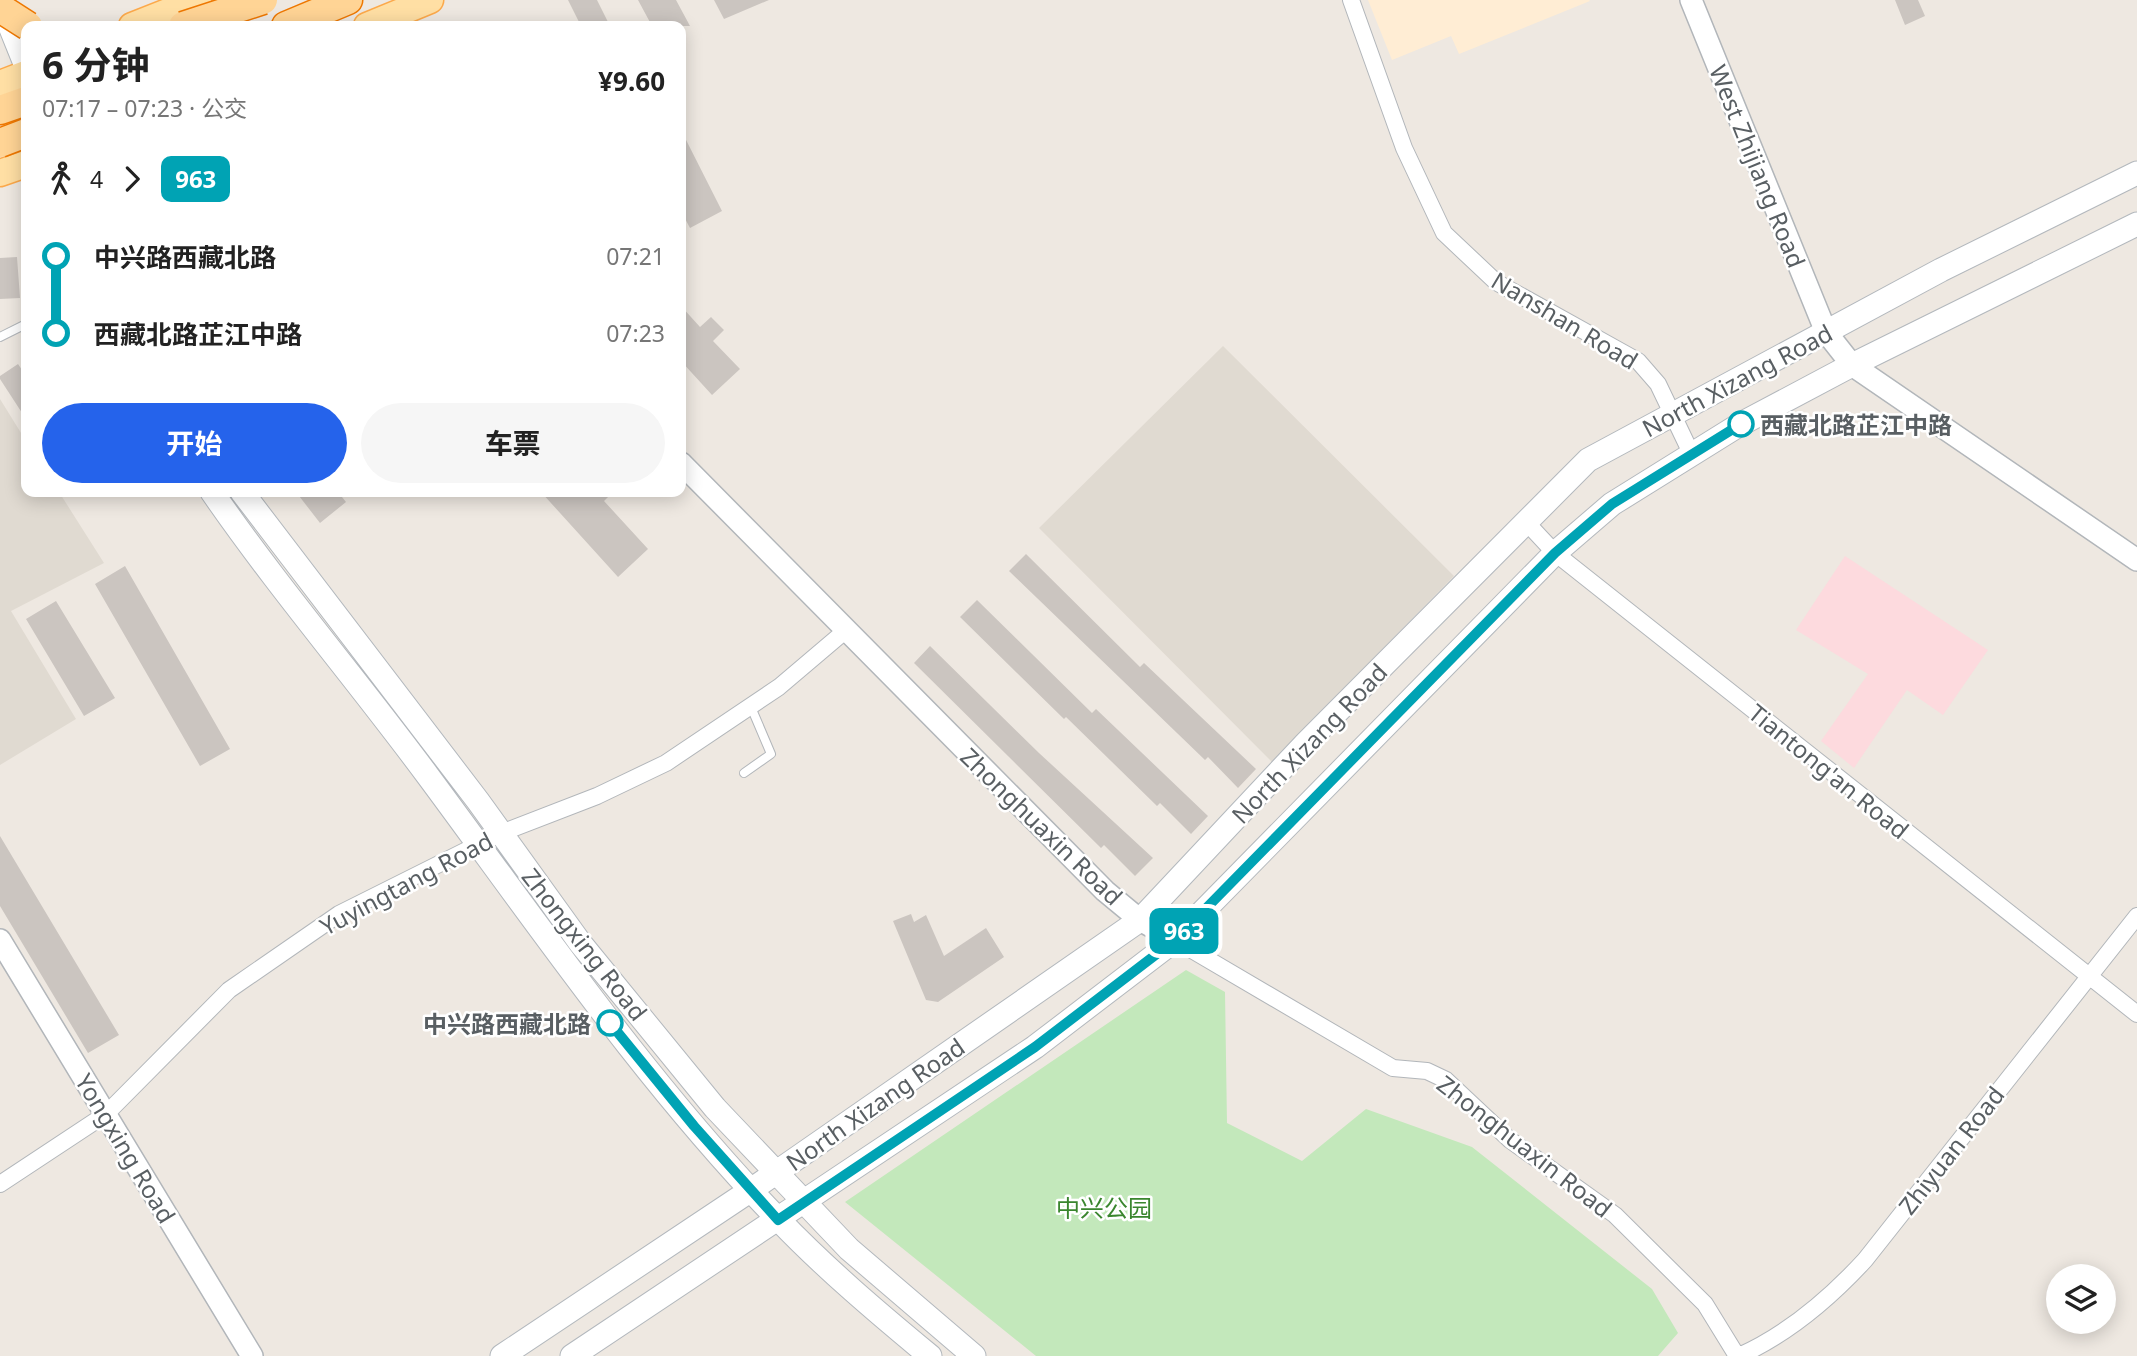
<!DOCTYPE html>
<html lang="zh">
<head>
<meta charset="utf-8">
<style>
	:root { --surface:#fff; --page:#f6f6f6; --text:#222; --muted:#767676; --accent:#2563eb }
	body { margin:0; font-family:"Noto Sans","Noto Sans SC",sans-serif; background:var(--page); color:var(--text); height:100vh; display:flex; flex-direction:column; font-size:26px; white-space:nowrap }
	* { box-sizing:border-box; margin:0 }
	p { font-size:23px; color:var(--muted) }
	.icon { flex:none; width:38px; height:38px; fill:none; stroke:currentColor; stroke-width:2; stroke-linecap:round; stroke-linejoin:round }
	.map { position:relative; flex:1; overflow:hidden }
	.details { position:absolute; left:21px; top:21px; width:665px; height:476px; display:flex; flex-direction:column; background:var(--surface); border-radius:14px; box-shadow:0 4px 18px #0003 }
	.details>* { flex:none }
	.badge { padding:0 14px; border-radius:10px; font-size:24px; line-height:46px }
	.controls { position:absolute; left:2046px; top:1264px; display:grid; gap:14px }
	.controls a { display:grid; place-items:center; width:70px; height:70px; border-radius:50%; background:var(--surface); box-shadow:0 4px 18px #0003; font-size:35px }
	.map>.badge { position:absolute; translate:-50% -50%; box-shadow:0 0 0 4px #fff }
	.legs { display:flex; align-items:center; gap:10px; height:77px; padding:0 21px; font-size:23px }
	.legs p { margin-inline-start:auto }
	.head { display:flex; align-items:center; justify-content:space-between; height:119px; padding:0 21px }
	h1 { font-size:38px; font-weight:700; line-height:52px }
	.button { display:flex; gap:14px; margin-top:auto; padding:14px 21px }
	.button a { flex:1; height:80px; border-radius:42px; background:var(--accent); color:#fff; font-size:28px; font-weight:700; line-height:80px; text-align:center }
	.button a+a { background:var(--page); color:var(--text) }
	ul { padding:0 21px; list-style:none }
	li { display:flex; align-items:center; gap:24px; height:77px; font-size:26px }
	li i { display:grid; place-items:center; width:10px; height:100%; margin:0 9px; background:currentColor }
	li i::after { content:''; width:18px; height:18px; margin:-9px; border:5px solid; border-radius:50%; background:var(--surface) }
	li p { margin-inline-start:auto }
	li:first-child i { background:linear-gradient(#0000 50%,currentColor 0) }
	li:last-child i { background:linear-gradient(currentColor 50%,#0000 0) }
	.map>svg:first-child { display:block }
	.commercial { fill:#ffedd4 }
	.education { fill:#e0dad1 }
	.medical { fill:#fddade }
	.green { fill:#c3e8bb }
	.building { fill:#cbc5c0 }
	.lines { fill:none; stroke-linecap:round; stroke-linejoin:round }
	.service-casing { stroke:#b2b6ba; stroke-width:10 }
	.minor-casing { stroke:#b2b6ba; stroke-width:18 }
	.tertiary-casing { stroke:#b2b6ba; stroke-width:24 }
	.secondary-casing { stroke:#b3b8bd; stroke-width:25 }
	.primary-casing { stroke:#fca94b; stroke-width:29 }
	.trunk-casing { stroke:#e70; stroke-width:31 }
	.service { stroke:#fff; stroke-width:8 }
	.minor { stroke:#fff; stroke-width:16 }
	.tertiary { stroke:#fff; stroke-width:21 }
	.secondary { stroke:#fff; stroke-width:23 }
	.primary { stroke:#ffdfa4; stroke-width:26 }
	.trunk { stroke:#ffd495; stroke-width:28 }
	.trunk-bridge-casing { stroke:#e70; stroke-width:31; stroke-linecap:butt }
	.trunk-bridge { stroke:#ffd495; stroke-width:28 }
	.line-1-casing { stroke:#fff; stroke-width:16 }
	.line-1 { stroke:#00a3b4; stroke-width:10 }
	.stop-1-dot { fill:#fff; stroke:#00a3b4; stroke-width:3.5 }
	.labels { text-anchor:middle; dominant-baseline:central; stroke-width:5; stroke-linejoin:round; paint-order:stroke }
	.street-label { font-size:24px; fill:#595f63; stroke:#fff }
	.stop-label { font-size:24px; font-weight:bold; fill:#595f63; stroke:#fff; text-anchor:start }
	.park-label { font-size:24px; fill:#3a862e; stroke:#fff }
</style>
</head>
<body>
<div class="map">
<svg width="2137" height="1356" viewBox="0 0 2137 1356">
	<rect width="100%" height="100%" fill="#eee8e1"/>
	<path class="commercial" d="M1368 0H1589L1590 1 1459 54 1451 36 1392 60Z"/>
	<path class="education" d="M1223 346 1454 576 1272 762 1039 528Z
		M0 399 26 441V492H59L104 563 11 611 76 719 0 765Z"/>
	<path class="medical" d="M1845 556 1988 650 1943 715 1907 690 1854 768 1821 741 1868 674 1796 630Z"/>
	<path class="green" d="M1186 970 1225 992 1227 1123 1302 1161 1366 1109 1472 1147 1652 1289 1678 1333 1658 1356H1036L845 1202Z"/>
	<path class="building" d="M568 0H597L610 26H581Z
		M638 0H676L690 26H652Z
		M714 0H769L724 19Z
		M1895 0H1918L1925 16 1905 25Z
		M681 130 722 211 690 228 681 211Z
		M17 257 20 298 0 299V258Z
		M681 306 700 327 711 317 724 330 713 341 740 369 712 395 681 361Z
		M18 364 26 376V419L0 379V376Z
		M296 492H338L346 502 320 523Z
		M541 492H613L604 501 648 549 618 577Z
		M1026 554 1140 667 1144 663 1256 769 1238 788 1208 757 1205 760 1009 571Z
		M125 566 230 749 200 766 95 584Z
		M977 600 1092 713 1096 709 1208 816 1191 834 1160 803 1157 806 1066 717 1064 719 960 617Z
		M56 601 115 698 84 716 26 619Z
		M930 646 1039 753 1153 858 1135 876 1104 845 1101 848 914 663Z
		M0 836 119 1035 88 1053 0 906Z
		M911 914 914 922 926 915 944 956 986 928 1004 957 938 1002 926 1000 893 921Z"/>
	<g class="lines">
		<g class="service-casing">
			<path id="service" d="M0 337 26 324
				M744 773 771 754 751 707"/>
		</g>
		<g class="minor-casing">
			<path id="minor" d="M1351 0 1404 148 1444 233 1496 282 1638 361 1658 384 1691 453
				M1526 522 1555 553 2137 1014
				M1175 940 1393 1068 1427 1071 1446 1080 1510 1140 1615 1215 1705 1304 1737 1356
				M0 1184 106 1114 229 990 339 914 501 833 597 796 666 763 779 687 845 631
				M1739 1356C1786 1335 1830 1298 1865 1260L2137 916"/>
		</g>
		<g class="tertiary-casing">
			<path id="tertiary" d="M1691 0 1826 332 1852 365 2137 560
				M681 463 1105 891 1140 920 1175 940
				M0 940 252 1356"/>
		</g>
		<g class="secondary-casing">
			<path id="secondary" d="M1 4 26 66
				M212 492C279 589 357 680 428 776 540 927 647 1084 779 1220 826 1269 878 1313 930 1356
				M242 492 478 801 581 944 715 1108 849 1249 974 1356
				M502 1356 751 1190 1140 920 1306 743 1588 460 1941 270 2137 173
				M572 1356 1035 1047 1175 940 1555 553 1612 504 1739 425 1852 365 2137 224"/>
		</g>
		<g class="primary-casing">
			<path id="primary" d="M132 26 198 0
				M367 26 430 0
				M0 84 26 74
				M0 173 26 164"/>
		</g>
		<g class="trunk-casing">
			<path id="trunk" d="M286 26 348 0
				M0 110 26 101"/>
		</g>
		<use href="#service" class="service"/>
		<use href="#minor" class="minor"/>
		<use href="#tertiary" class="tertiary"/>
		<use href="#secondary" class="secondary"/>
		<use href="#primary" class="primary"/>
		<use href="#trunk" class="trunk"/>
		<g class="trunk-bridge-casing">
			<path id="trunk-bridge" d="M0 8 28 26
				M183 26 263 0
				M0 143 26 133"/>
		</g>
		<use href="#trunk-bridge" class="trunk-bridge"/>
	</g>
	<g class="lines">
		<g class="line-1-casing">
			<path id="line-1" d="M610 1023 694 1126 778 1220 1035 1047 1175 940 1555 553 1612 504 1741 424"/>
		</g>
		<use href="#line-1" class="line-1"/>
	</g>
	<g class="stop-1-dot">
		<circle cx="1741" cy="424" r="12"/>
		<circle cx="610" cy="1023" r="12"/>
	</g>
	<g class="labels">
		<g class="street-label">
			<text transform="translate(1758 166) rotate(68)">West Zhijiang Road</text>
			<text transform="translate(1565 320) rotate(31)">Nanshan Road</text>
			<text transform="translate(1737 380) rotate(-28)">North Xizang Road</text>
			<text transform="translate(1309 743) rotate(-46)">North Xizang Road</text>
			<text transform="translate(1829 771) rotate(39)">Tiantong'an Road</text>
			<text transform="translate(1042 826) rotate(44)">Zhonghuaxin Road</text>
			<text transform="translate(406 883) rotate(-28)">Yuyingtang Road</text>
			<text transform="translate(585 944) rotate(52)">Zhongxing Road</text>
			<text transform="translate(875 1104) rotate(-35)">North Xizang Road</text>
			<text transform="translate(1525 1146) rotate(38)">Zhonghuaxin Road</text>
			<text transform="translate(126 1148) rotate(59)">Yongxing Road</text>
			<text transform="translate(1951 1150) rotate(-52)">Zhiyuan Road</text>
		</g>
		<g class="stop-label">
			<text x="1760" y="424">西藏北路芷江中路</text>
			<text x="591" y="1023" text-anchor="end">中兴路西藏北路</text>
		</g>
		<g class="park-label">
			<text x="1104" y="1207">中兴公园</text>
		</g>
	</g>
</svg>
<div class="controls">
<a><svg class="icon" aria-label="layers" viewBox="0 0 24 24"><path d="M12 4l9 5-9 5-9-5zM3 14l9 5 9-5"/></svg></a>
</div>
<b class="badge" style="left:1184px;top:931px;background:#00a3b4;color:#fff">963</b>
<section class="details">
<div class="head"><div><h1>6 分钟</h1><p>07:17 – 07:23 · 公交</p></div><b>¥9.60</b></div>
<div class="legs"><svg class="icon" aria-label="walk" viewBox="0 0 24 24"><circle cx="13" cy="4" r="2"/><path d="M13 8l-2 6 4 7M11 14l-3 7M7 12l3-4h3l4 4"/></svg>4<svg class="icon" aria-label="forward" viewBox="0 0 24 24"><path d="M9 5l7 7-7 7"/></svg><b class="badge" style="background:#00a3b4;color:#fff">963</b></div>
<ul>
<li><i style="color:#00a3b4"></i><b>中兴路西藏北路</b><p>07:21</p></li>
<li><i style="color:#00a3b4"></i><b>西藏北路芷江中路</b><p>07:23</p></li>
</ul>
<div class="button"><a>开始</a><a>车票</a></div>
</section>
</div>
</body>
</html>
